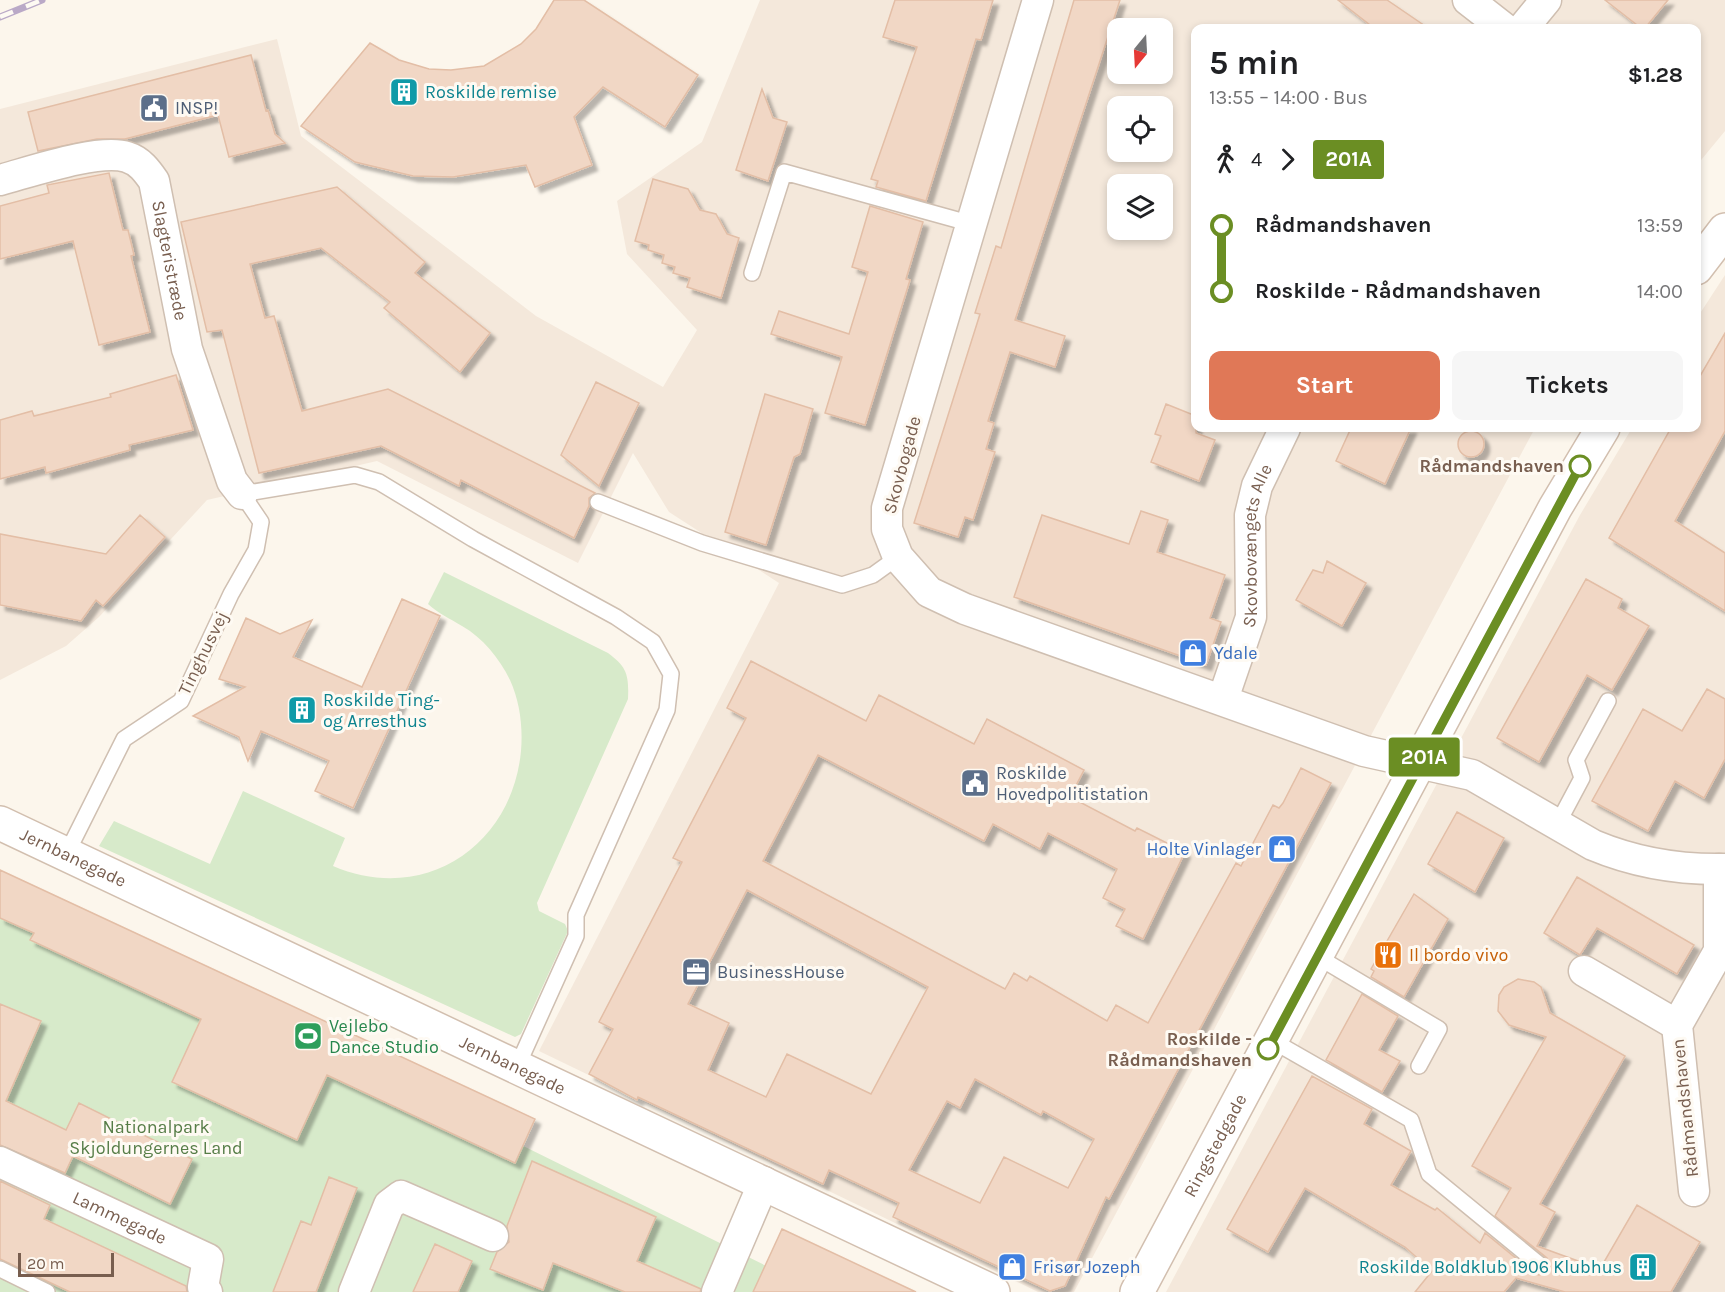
<!DOCTYPE html>
<html lang="en">
<head>
<meta charset="utf-8">
<style>
	:root { --surface:#fff; --page:#f6f6f6; --text:#202124; --muted:#757577; --accent:#e07857 }
	body { margin:0; font-family:Karla,sans-serif; background:var(--page); color:var(--text); height:100vh; display:flex; flex-direction:column; font-size:22px; white-space:nowrap }
	* { box-sizing:border-box; margin:0 }
	p { font-size:20px; color:var(--muted) }
	.icon { flex:none; width:33px; height:33px; fill:none; stroke:currentColor; stroke-width:2; stroke-linecap:round; stroke-linejoin:round }
	.map { position:relative; flex:1; overflow:hidden }
	.details { position:absolute; left:1191px; top:24px; width:510px; height:408px; display:flex; flex-direction:column; background:var(--surface); border-radius:12px; box-shadow:0 3px 9px #0003 }
	.details>* { flex:none }
	.badge { padding:0 12px; border-radius:4px; font-size:21px; line-height:39px }
	.needle { width:39px; rotate:198deg }
	.fabs { position:absolute; left:1107px; top:18px; display:grid; gap:12px }
	.fabs a { display:grid; place-items:center; width:66px; height:66px; border-radius:12px; background:var(--surface); box-shadow:0 3px 9px #0003; font-size:30px }
	.scale { position:absolute; left:18px; bottom:15px; width:96px; box-sizing:border-box; padding-left:6px; border:3px solid #785e4f; border-top:0; font-size:16px; line-height:21px; white-space:nowrap; color:#785e4f; -webkit-text-stroke:4px #fefaf3; paint-order:stroke }
	.map>.badge { position:absolute; translate:-50% -50%; box-shadow:0 0 0 3px #fff }
	.legs { display:flex; align-items:center; gap:9px; height:66px; padding:0 18px; font-size:20px }
	.legs p { margin-inline-start:auto }
	.head { display:flex; align-items:center; justify-content:space-between; height:102px; padding:0 18px }
	h1 { font-size:33px; font-weight:700; line-height:45px }
	.cta { display:flex; gap:12px; margin-top:auto; padding:12px 18px }
	.cta a { flex:1; height:69px; border-radius:12px; background:var(--accent); color:#fff; font-size:24px; font-weight:700; line-height:69px; text-align:center }
	.cta a+a { background:var(--page); color:var(--text) }
	ul { padding:0 18px; list-style:none }
	li { display:flex; align-items:center; gap:21px; height:66px; font-size:22px }
	li i { display:grid; place-items:center; width:9px; height:100%; margin:0 8px; background:currentColor }
	li i::after { content:''; width:15px; height:15px; margin:-8px; border:4px solid; border-radius:50%; background:var(--surface) }
	li p { margin-inline-start:auto }
	li:first-child i { background:linear-gradient(#0000 50%,currentColor 0) }
	li:last-child i { background:linear-gradient(currentColor 50%,#0000 0) }
	.map>svg:first-child { display:block }
	.residential { fill:#f4e8db; fill-rule:evenodd }
	.green { fill:#d7eaca }
	.building { fill:#f1d7c5; stroke:#e3bea6; stroke-width:1.5; fill-rule:evenodd; filter:url(#shadow) }
	.lines { fill:none; stroke-linecap:round; stroke-linejoin:round }
	.lane-casing { stroke:#cfbfb1; stroke-width:18 }
	.street-casing { stroke:#cfbfb1; stroke-width:33 }
	.secondary-casing { stroke:#d2bfaf; stroke-width:36 }
	.lane { stroke:#fff; stroke-width:15 }
	.street { stroke:#fff; stroke-width:30 }
	.secondary { stroke:#fff; stroke-width:33 }
	.rail-casing { stroke:#baa9c7; stroke-width:7 }
	.rail { stroke:#fefaf3; stroke-width:4.5; stroke-dasharray:14; stroke-linecap:butt }
	.line-1-casing { stroke:#fff; stroke-width:14 }
	.line-1 { stroke:#6b8e23; stroke-width:9 }
	.stop-1-dot { fill:#fff; stroke:#6b8e23; stroke-width:3 }
	.labels { text-anchor:middle; dominant-baseline:central; stroke-width:6; stroke-linejoin:round; paint-order:stroke }
	.culture-label { font-size:18px; fill:#0d838f; stroke:#fefaf3; text-anchor:start }
	.service-label { font-size:18px; fill:#4e5e75; stroke:#fefaf3; text-anchor:start }
	.street-label { font-size:18px; fill:#785e4f; stroke:#fefaf3 }
	.stop-label { font-size:18px; font-weight:bold; fill:#785e4f; stroke:#fefaf3; text-anchor:end }
	.shop-label { font-size:18px; fill:#366cbe; stroke:#fefaf3; text-anchor:start }
	.food-label { font-size:18px; fill:#c56008; stroke:#fefaf3; text-anchor:start }
	.leisure-label { font-size:18px; fill:#27864d; stroke:#fefaf3; text-anchor:start }
	.park-label { font-size:18px; fill:#567d47; stroke:#fefaf3 }
</style>
</head>
<body>
<div class="map">
<svg width="1725" height="1292" viewBox="0 0 1725 1292">
	<defs>
		<filter id="shadow"><feDropShadow dx="5.5" dy="5.5" stdDeviation="1.5" flood-color="#0004"/></filter>
	</defs>
	<rect width="100%" height="100%" fill="#fcf6ec"/>
	<path class="residential" d="M760 0H1725V131L1697 165 1696 28H1196V428H1535L1074 1292H1038L539 1051 779 583 669 512 633 453 578 563 377 461 207 500 99 617 66 646 0 680V109L277 39 301 136 536 316 663 387 697 330 627 254 617 201 702 142ZM1118 28H1162V74H1118ZM1118 106H1162V152H1118ZM1118 184H1162V230H1118Z
		M1725 275V1292H1166L1580 515 1632 428H1696L1697 318Z"/>
	<path class="green" d="M444 572 608 653C627 667 629 675 628 699L537 903 539 911 565 924 568 931 521 1034 515 1037 99 846 114 821 210 864 243 791 345 838 333 866C423 905 512 847 521 751 523 727 520 702 510 680 499 658 483 638 462 626 449 618 439 614 428 604Z
		M0 888 819 1292H0Z"/>
	<path class="building" d="M554 0H584L698 75 665 127 603 87 574 117 592 165 535 187 526 165 453 177 413 176 355 162 301 126 370 43 399 60 429 69 451 70 484 66 521 44 536 29Z
		M895 0H993L981 40 976 39 926 201 876 187 878 181 871 179 917 47 883 37Z
		M1074 0H1120L1015 320 1065 336 1055 367 1010 352 988 421 994 423 986 449 995 452 973 520 965 517 958 537 914 523 980 314 975 313 996 246 1001 248Z
		M1338 0H1387L1428 28H1374Z
		M1605 0H1668L1645 28H1641Z
		M251 55 266 111 268 110 275 134 285 143 229 157 218 115 125 139H97L38 151 28 112Z
		M762 89 773 118 787 122 768 181 736 170Z
		M109 173 123 230H128L134 255 131 256 150 332 99 345 73 241 0 259V206L49 193 47 185Z
		M653 179 688 189 700 210 716 214 727 234 739 238 721 298 687 287 690 278 673 273 675 267 662 263 664 255 648 250 649 245 635 241Z
		M337 187 425 262 415 273 490 333 460 372 384 308 390 302 321 248 250 264 265 318 274 316 302 411 388 389 595 493 589 498V506L574 538 461 480 459 486 381 446 259 473 222 330 207 332 181 222Z
		M870 206 923 222 906 279 910 280 865 425 825 413 842 357 771 334 779 311 849 334 868 272 852 267Z
		M1725 333V431L1675 521 1725 553V611L1609 538 1671 428H1696V383Z
		M176 375 193 430 129 445 130 450 46 473 45 467 0 479V420L32 411 34 416 111 397 110 394Z
		M596 382 639 403 599 486 561 455Z
		M765 394 813 409 800 454 794 457 766 545 725 532Z
		M1166 404 1196 416V433L1215 440 1199 481 1151 462 1161 436 1155 434Z
		M1351 428H1411L1385 484 1336 461Z
		M1458 444a13 13 0 1 1 26 0a13 13 0 1 1-26 0Z
		M1141 511 1168 520 1157 552 1225 575 1210 618 1221 622 1206 665 1014 597 1042 515 1129 544Z
		M140 515 165 537 103 606 96 600 81 621 0 605V534L106 554Z
		M1327 561 1366 583 1342 626 1296 600 1313 570 1323 573Z
		M1586 579 1622 599 1618 608 1649 626 1612 690 1587 675 1539 762 1497 738Z
		M402 599 440 616 353 808 315 791 329 761 261 731 248 761 239 737 193 716 245 687 219 679 246 618 280 634 312 620 293 657 362 687Z
		M751 661 866 721 879 695 974 744 987 719 1084 770 1070 797 1135 831 1137 828 1185 852 1143 939 1116 926 1125 909 1103 898 1117 869 1048 833 1040 849 993 824 984 841 818 755 763 861 1005 989 1014 973 1027 981 1030 976 1107 1021 1116 1005 1148 1023 1236 863 1241 866 1273 805 1279 808 1283 803 1301 768 1331 783 1109 1199 1106 1197 1065 1286 1050 1291 893 1217 899 1203 829 1170 823 1184 638 1097 637 1100 589 1074 613 1029 599 1022 682 862 673 858 746 718 727 708ZM747 890 928 987 871 1094 787 1054 766 1097 708 1070 729 1023 688 1004ZM975 1079 1041 1115 1043 1111 1094 1139 1068 1188 1004 1157 980 1203 909 1170 947 1101 960 1108Z
		M1707 689 1725 699V759L1704 798 1675 781 1648 831 1592 801 1643 709 1682 731Z
		M1457 812 1504 838 1475 892 1428 864Z
		M0 870 535 1119 515 1163 327 1075 297 1140 172 1082 201 1019 30 940 34 933 0 918Z
		M1577 877 1694 945 1677 974 1597 928 1580 955 1544 933Z
		M1414 894 1448 919 1404 997 1371 977 1374 971 1371 969Z
		M1518 979 1534 982 1541 987 1550 1013 1625 1056 1540 1204 1555 1212 1537 1246 1600 1269 1637 1205 1700 1242 1671 1292H1565L1516 1278 1504 1292H1415L1432 1271 1405 1247 1305 1188 1268 1252 1227 1229 1312 1076 1372 1109 1364 1124 1411 1151 1391 1185 1435 1210 1437 1208 1480 1243 1485 1233 1534 1273 1539 1275 1547 1272 1550 1266 1547 1258 1495 1216 1511 1188 1472 1166 1546 1037 1509 1025 1498 1011 1499 995 1504 987Z
		M1362 994 1398 1016 1379 1050 1400 1061 1382 1092 1326 1060Z
		M0 1004 41 1021 6 1101 66 1130 79 1103 192 1159 170 1204 73 1156 65 1173 0 1145Z
		M532 1161 656 1217 637 1261 701 1289 700 1292H625L553 1263 543 1290 490 1269 497 1252 509 1242 507 1226Z
		M329 1177 357 1188 316 1292H273L301 1221 311 1225Z
		M0 1181 50 1205 44 1219 186 1286 187 1292H70L0 1259Z
		M782 1229 916 1292H753Z
		M435 1244 472 1261 458 1292H413Z"/>
	<g class="lines">
		<g class="lane-casing">
			<path id="lane" d="M752 273 784 172 972 224
				M598 502 702 543 842 585 873 575 898 557
				M1557 825 1582 778 1576 760 1608 701
				M66 855 124 739 181 701 231 594 256 550 261 522 242 494 355 475 379 482 473 539 616 617 653 642 671 674 667 710 576 915V936L517 1067
				M1318 957 1439 1029 1419 1066
				M1273 1041 1411 1120 1429 1174 1540 1265
				M0 1269 47 1292"/>
		</g>
		<g class="street-casing">
			<g id="street">
				<path d="M1038 0 887 508V529L898 557 929 592 965 609 1364 751 1472 775 1593 845C1636 863 1679 870 1725 869"/>
				<path d="M1468 0 1504 28"/>
				<path d="M1523 28 1546 0"/>
				<path id="s1" d="M0 180C30 172 99 148 127 157 140 161 147 171 154 181L187 349 232 481 242 494"/>
				<path id="s2" d="M1223 699 1251 617 1250 515 1257 486 1285 428"/>
				<path d="M1584 971 1677 1025"/>
				<path id="s3" d="M0 1162 208 1259 203 1287 207 1292"/>
				<path d="M1694 1191 1677 1025 1719 951V869"/>
				<path d="M354 1292 389 1205 401 1196 493 1236"/>
				<path d="M717 1292 764 1182"/>
			</g>
		</g>
		<g class="secondary-casing">
			<g id="secondary">
				<path d="M1696 268 1725 230"/>
				<path id="s4" d="M0 823 993 1292"/>
				<path id="s5" d="M1137 1292 1555 508 1603 428"/>
			</g>
		</g>
		<use href="#lane" class="lane"/>
		<use href="#street" class="street"/>
		<use href="#secondary" class="secondary"/>
		<g class="rail-casing">
			<path id="rail" d="M0 17 42 0"/>
		</g>
		<use href="#rail" class="rail"/>
	</g>
	<g class="lines">
		<g class="line-1-casing">
			<path id="line-1" d="M1268 1049 1580 466"/>
		</g>
		<use href="#line-1" class="line-1"/>
	</g>
	<defs>
		<g id="building-square" transform="scale(1.5)"><rect x="-9" y="-9" width="18" height="18" rx="4" fill="#0f9aa8" stroke="#fefaf3"/><path d="M-4-6H4V6H1V3H-1V6H-4ZM-2.5-4.3h1.7v1.8h-1.7ZM.8-4.3h1.7v1.8H.8ZM-2.5-1h1.7V.8h-1.7ZM.8-1h1.7V.8H.8Z" fill="#fff"/></g>
		<g id="civic-square" transform="scale(1.5)"><rect x="-9" y="-9" width="18" height="18" rx="4" fill="#5c6f8a" stroke="#fefaf3"/><path d="M-.6-6.5H3V-4.5H.6V-3L4-1V1h2V6H-6V1h2V-1L-.6-3ZM-1.2 2.5V6h2.4V2.5Z" fill="#fff"/></g>
		<g id="shop-square" transform="scale(1.5)"><rect x="-9" y="-9" width="18" height="18" rx="4" fill="#3f7fe0" stroke="#fefaf3"/><path d="M-5-2.5h2.3a2.7 3.5 0 0 1 5.4 0H5L5.5 6h-11ZM-1.5-2.5h3a1.5 2.3 0 0 0-3 0Z" fill="#fff"/></g>
		<g id="restaurant-square" transform="scale(1.5)"><rect x="-9" y="-9" width="18" height="18" rx="4" fill="#e8710a" stroke="#fefaf3"/><path d="M-5-6h1v4h1v-4h1v4h1v-4h1v5L-1.5 .5V6h-2V.5L-5-1ZM5-6V6H3V1.5H1.5Q1.5-4 5-6Z" fill="#fff"/></g>
		<g id="office-square" transform="scale(1.5)"><rect x="-9" y="-9" width="18" height="18" rx="4" fill="#5c6f8a" stroke="#fefaf3"/><path d="M-6-3h4V-5.5h4V-3h4V5H-6ZM-1-4.5V-3h2v-1.5ZM-6 0V1H6V0Z" fill="#fff"/></g>
		<g id="stadium-square" transform="scale(1.5)"><rect x="-9" y="-9" width="18" height="18" rx="4" fill="#2e9e5b" stroke="#fefaf3"/><path d="M0-5a6.5 5 0 1 0 0 10a6.5 5 0 1 0 0-10ZM-3.5-1.8h7v3.6h-7Z" fill="#fff"/></g>
	</defs>
	<g fill-rule="evenodd">
		<use href="#building-square" x="404" y="92"/>
		<use href="#civic-square" x="154" y="108"/>
		<use href="#shop-square" x="1193" y="653"/>
		<use href="#building-square" x="302" y="710"/>
		<use href="#civic-square" x="975" y="783"/>
		<use href="#shop-square" x="1282" y="849"/>
		<use href="#restaurant-square" x="1388" y="955"/>
		<use href="#office-square" x="696" y="972"/>
		<use href="#stadium-square" x="308" y="1036"/>
		<use href="#shop-square" x="1012" y="1267"/>
		<use href="#building-square" x="1643" y="1267"/>
	</g>
	<g class="stop-1-dot">
		<circle cx="1580" cy="466" r="10"/>
		<circle cx="1268" cy="1049" r="10"/>
	</g>
	<g class="labels">
		<g class="culture-label">
			<text x="425" y="92">Roskilde remise</text>
			<text x="323" y="700">Roskilde Ting-<tspan x="323" dy="21">og Arresthus</tspan></text>
			<text x="1622" y="1267" text-anchor="end">Roskilde Boldklub 1906 Klubhus</text>
		</g>
		<g class="service-label">
			<text x="175" y="108">INSP!</text>
			<text x="996" y="773">Roskilde<tspan x="996" dy="21">Hovedpolitistation</tspan></text>
			<text x="717" y="972">BusinessHouse</text>
		</g>
		<g class="street-label">
			<text stroke="none"><textPath href="#s1" startOffset="248">Slagteristræde</textPath></text>
			<text transform="translate(902 465) rotate(-75)">Skovbogade</text>
			<text stroke="none"><textPath href="#s2" startOffset="159">Skovbovængets Alle</textPath></text>
			<text transform="translate(203 653) rotate(-64)">Tinghusvej</text>
			<text stroke="none"><textPath href="#s4" startOffset="81">Jernbanegade</textPath></text>
			<text stroke="none"><textPath href="#s4" startOffset="567">Jernbanegade</textPath></text>
			<text transform="translate(1685 1108) rotate(-96)">Rådmandshaven</text>
			<text stroke="none"><textPath href="#s5" startOffset="166">Ringstedgade</textPath></text>
			<text stroke="none"><textPath href="#s3" startOffset="132">Lammegade</textPath></text>
		</g>
		<g class="stop-label">
			<text x="1564" y="466">Rådmandshaven</text>
			<text x="1252" y="1039">Roskilde -<tspan x="1252" dy="21">Rådmandshaven</tspan></text>
		</g>
		<g class="shop-label">
			<text x="1214" y="653">Ydale</text>
			<text x="1261" y="849" text-anchor="end">Holte Vinlager</text>
			<text x="1033" y="1267">Frisør Jozeph</text>
		</g>
		<g class="food-label">
			<text x="1409" y="955">Il bordo vivo</text>
		</g>
		<g class="leisure-label">
			<text x="329" y="1026">Vejlebo<tspan x="329" dy="21">Dance Studio</tspan></text>
		</g>
		<g class="park-label">
			<text x="156" y="1127">Nationalpark<tspan x="156" dy="21">Skjoldungernes Land</tspan></text>
		</g>
	</g>
</svg>
<div class="fabs">
<a><svg class="needle" viewBox="-14 -14 28 28"><path d="M0-13l5 13h-10z" fill="#e53935"/><path d="M0 13l5-13h-10z" fill="#757577"/></svg></a>
<a><svg class="icon" aria-label="locate" viewBox="0 0 24 24"><circle cx="12" cy="12" r="6"/><path d="M12 2v4M12 18v4M2 12h4M18 12h4"/></svg></a>
<a><svg class="icon" aria-label="layers" viewBox="0 0 24 24"><path d="M12 4l9 5-9 5-9-5zM3 14l9 5 9-5"/></svg></a>
</div>
<div class="scale">20 m</div>
<b class="badge" style="left:1424px;top:757px;background:#6b8e23;color:#fff">201A</b>
<section class="details">
<div class="head"><div><h1>5 min</h1><p>13:55 – 14:00 · Bus</p></div><b>$1.28</b></div>
<div class="legs"><svg class="icon" aria-label="walk" viewBox="0 0 24 24"><circle cx="13" cy="4" r="2"/><path d="M13 8l-2 6 4 7M11 14l-3 7M7 12l3-4h3l4 4"/></svg>4<svg class="icon" aria-label="forward" viewBox="0 0 24 24"><path d="M9 5l7 7-7 7"/></svg><b class="badge" style="background:#6b8e23;color:#fff">201A</b></div>
<ul>
<li><i style="color:#6b8e23"></i><b>Rådmandshaven</b><p>13:59</p></li>
<li><i style="color:#6b8e23"></i><b>Roskilde - Rådmandshaven</b><p>14:00</p></li>
</ul>
<div class="cta"><a>Start</a><a>Tickets</a></div>
</section>
</div>
</body>
</html>
